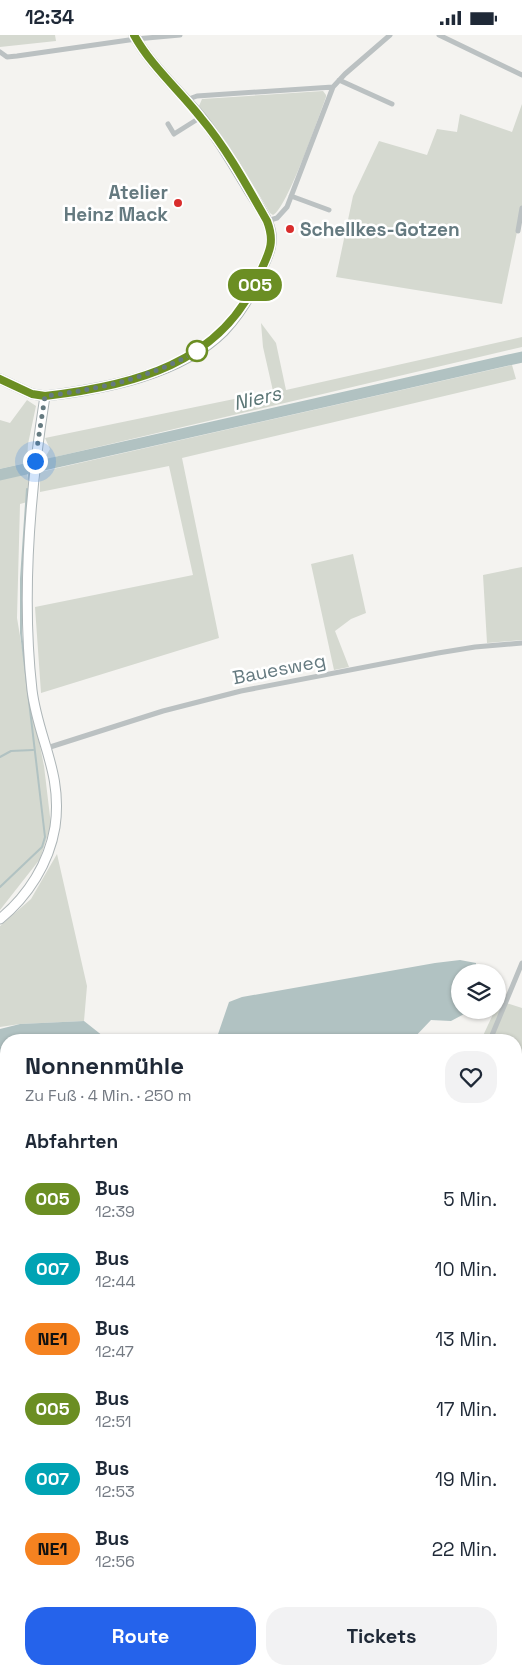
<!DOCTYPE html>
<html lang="de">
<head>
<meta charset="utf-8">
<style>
	:root { --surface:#fff; --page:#f2f2f3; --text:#1f2937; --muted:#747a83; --accent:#2563eb }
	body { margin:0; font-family:"Space Grotesk",sans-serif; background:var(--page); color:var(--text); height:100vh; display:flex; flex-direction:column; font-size:19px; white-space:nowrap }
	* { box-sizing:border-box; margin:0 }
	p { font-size:16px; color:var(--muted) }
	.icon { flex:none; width:28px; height:28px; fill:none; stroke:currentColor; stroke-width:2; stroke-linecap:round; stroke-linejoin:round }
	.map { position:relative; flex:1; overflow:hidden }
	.drawer { position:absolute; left:0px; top:999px; width:522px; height:641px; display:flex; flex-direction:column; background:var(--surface); border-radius:20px 20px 0 0; box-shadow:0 1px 4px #0004 }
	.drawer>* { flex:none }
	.badge { padding:0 10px; border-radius:16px; font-size:18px; line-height:32px }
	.tools { position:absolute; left:451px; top:929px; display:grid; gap:10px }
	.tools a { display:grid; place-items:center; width:55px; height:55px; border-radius:50%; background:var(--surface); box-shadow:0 1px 4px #0004; font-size:25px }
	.you { position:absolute; width:25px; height:25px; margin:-12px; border:4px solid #fff; border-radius:50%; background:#1a73e8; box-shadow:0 0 0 8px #1a73e833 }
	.map>.badge { position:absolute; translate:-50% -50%; box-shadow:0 0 0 2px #fff }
	h2 { padding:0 25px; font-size:19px; line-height:45px }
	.round { display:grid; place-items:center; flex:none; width:52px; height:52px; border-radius:20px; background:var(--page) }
	.headline { display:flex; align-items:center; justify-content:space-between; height:85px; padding:0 25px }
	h1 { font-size:24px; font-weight:800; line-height:38px }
	.button { display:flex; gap:10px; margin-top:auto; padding:10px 25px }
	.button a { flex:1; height:58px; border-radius:20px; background:var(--accent); color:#fff; font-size:20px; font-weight:800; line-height:58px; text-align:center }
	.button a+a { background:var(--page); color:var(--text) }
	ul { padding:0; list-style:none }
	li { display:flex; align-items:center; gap:15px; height:70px; padding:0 25px }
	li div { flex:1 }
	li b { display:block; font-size:19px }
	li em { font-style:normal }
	li .badge { min-width:55px; font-weight:700; text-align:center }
	.status { display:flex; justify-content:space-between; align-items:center; height:35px; padding:0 25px; background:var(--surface); direction:ltr }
	.status svg { height:14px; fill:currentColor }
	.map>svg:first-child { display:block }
	.green { fill:#d5d9d0 }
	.water { fill:#b1c2c2 }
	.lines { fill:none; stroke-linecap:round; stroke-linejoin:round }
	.stream { stroke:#b1c2c2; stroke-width:2 }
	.river { stroke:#b1c2c2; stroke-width:11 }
	.secondary-casing { stroke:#adb5b7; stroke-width:11 }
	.street { stroke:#bbc1c2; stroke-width:5 }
	.secondary { stroke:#fff; stroke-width:9 }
	.line-casing { stroke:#fff; stroke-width:11 }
	.line { stroke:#6b8e23; stroke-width:8 }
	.walk { stroke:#657a80; stroke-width:5; stroke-dasharray:0 9 }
	.poi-dot { fill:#d92d2c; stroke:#fff; stroke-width:2 }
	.stop-dot { fill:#fff; stroke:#6b8e23; stroke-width:2.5 }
	.labels { text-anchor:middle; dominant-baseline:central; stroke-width:5; stroke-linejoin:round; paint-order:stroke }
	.poi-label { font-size:19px; font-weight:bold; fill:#657a80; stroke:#fff; text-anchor:end }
	.street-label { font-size:19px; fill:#657a80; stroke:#fff }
	.water-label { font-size:20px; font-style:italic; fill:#5b7676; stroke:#fff }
</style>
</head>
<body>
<div class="status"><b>12:34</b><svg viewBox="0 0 49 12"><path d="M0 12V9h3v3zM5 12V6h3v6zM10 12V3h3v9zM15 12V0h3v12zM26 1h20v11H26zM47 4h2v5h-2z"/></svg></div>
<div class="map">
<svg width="522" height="1639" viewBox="0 0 522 1639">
	<rect width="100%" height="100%" fill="#f4f3f0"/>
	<path class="green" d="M0 0H55L56 6 0 12Z
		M323 56 326 60V62C319 81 287 174 273 180L270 178 239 127 199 71 202 64Z
		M522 69V173L502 269 336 242 353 161 379 106 427 120 437 94 457 97 460 79 512 97Z
		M261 288 276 308 286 355 522 302V312L55 422 49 426H43L50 414 45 403 273 356 263 312Z
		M512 330 516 344 182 423 219 603 41 658 35 572 193 540 169 431 40 457V437Z
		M27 365 36 371 28 409 27 428 0 434V385L10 388Z
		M27 438 30 453 31 466 20 469 17 583 31 667 44 731 51 790 40 824 0 875V444Z
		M353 519 366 578 351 584 335 596 349 632 334 635 311 529Z
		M522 532V605L487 608 483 540Z
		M57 819 87 951 84 986 20 989 0 992V891L31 864Z
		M500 966 522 973V1172L516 1174 519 1142 516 1141V1005H481L495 975H498Z
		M522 1175V1331L516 1329V1176Z"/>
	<path class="water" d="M27 428V438L0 444V434Z
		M460 925 476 928V937L460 938V975H469L468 977 451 986 431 985 412 1005H216L229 967 242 962 435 928Z
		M84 986 108 1005H6V1286H0V994L20 989Z"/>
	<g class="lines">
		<path class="stream" d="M29 433V444
			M0 722 11 716 33 715
			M0 852 42 812 45 802 21 598V544L27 454"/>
		<path class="river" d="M0 440 522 322"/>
		<g class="secondary-casing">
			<path id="secondary" d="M0 344 32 359 45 361C104 354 180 340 224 296 239 280 252 259 260 238 268 221 276 207 268 188 262 174 252 162 245 149 231 126 218 103 201 82 179 55 151 31 134 0
				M0 884C28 861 49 828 55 792 63 738 38 704 32 655 21 558 30 456 45 361"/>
		</g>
		<path class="street" d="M439 0 522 40
			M0 17 7 22 17 21 136 4 180 0
			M339 45 392 69
			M186 65 197 61 333 52
			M168 89 174 99 201 82
			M291 161 329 175
			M267 186 277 183 287 172 333 52 345 39 390 0
			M518 196 522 173
			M47 713 163 676 241 656 438 618 475 612 522 608
			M490 1005 522 928
			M0 1313H6
			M516 1333 522 1334
			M0 1377 6 1376
			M0 1464 6 1463
			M0 1563 6 1562
			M170 1639 183 1635 410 1639"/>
		<use href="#secondary" class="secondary"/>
	</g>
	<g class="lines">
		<g class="line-casing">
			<path id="line" d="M0 344 32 359 45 361C132 351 222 329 259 240 268 219 276 209 267 186 247 151 227 114 201 83 179 55 151 31 134 0"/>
		</g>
		<use href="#line" class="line"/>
		<path class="walk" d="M35 426 45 361C101 354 149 343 198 316H197"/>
	</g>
	<g class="poi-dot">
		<circle cx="178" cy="168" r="5"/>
		<circle cx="290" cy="194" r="5"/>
	</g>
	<circle class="stop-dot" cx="197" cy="316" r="10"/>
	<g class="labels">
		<g class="poi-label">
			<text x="168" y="157">Atelier<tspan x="168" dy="22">Heinz Mack</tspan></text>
			<text x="300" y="194" text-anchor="start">Schellkes-Gotzen</text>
		</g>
		<g class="street-label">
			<text transform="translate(279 634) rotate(-11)">Bauesweg</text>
		</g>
		<g class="water-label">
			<text transform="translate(257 363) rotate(-13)">Niers</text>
		</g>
	</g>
</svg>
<div class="tools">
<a><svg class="icon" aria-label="layers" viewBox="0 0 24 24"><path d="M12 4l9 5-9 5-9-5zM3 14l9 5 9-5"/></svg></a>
</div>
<div class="you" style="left:35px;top:426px"></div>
<b class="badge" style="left:255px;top:250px;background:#6b8e23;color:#fff">005</b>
<section class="drawer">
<div class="headline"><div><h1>Nonnenmühle</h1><p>Zu Fuß · 4 Min. · 250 m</p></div><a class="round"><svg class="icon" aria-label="heart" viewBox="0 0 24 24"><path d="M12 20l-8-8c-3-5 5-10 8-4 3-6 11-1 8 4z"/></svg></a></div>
<h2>Abfahrten</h2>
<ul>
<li><span class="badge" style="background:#6b8e23;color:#fff">005</span><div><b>Bus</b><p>12:39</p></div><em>5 Min.</em></li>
<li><span class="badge" style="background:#00a3b4;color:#fff">007</span><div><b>Bus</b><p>12:44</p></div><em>10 Min.</em></li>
<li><span class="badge" style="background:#f58220;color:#111">NE1</span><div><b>Bus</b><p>12:47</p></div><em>13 Min.</em></li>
<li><span class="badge" style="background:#6b8e23;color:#fff">005</span><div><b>Bus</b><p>12:51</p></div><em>17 Min.</em></li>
<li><span class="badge" style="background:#00a3b4;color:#fff">007</span><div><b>Bus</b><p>12:53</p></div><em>19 Min.</em></li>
<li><span class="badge" style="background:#f58220;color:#111">NE1</span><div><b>Bus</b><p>12:56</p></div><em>22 Min.</em></li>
</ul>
<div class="button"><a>Route</a><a>Tickets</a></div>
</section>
</div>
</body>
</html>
